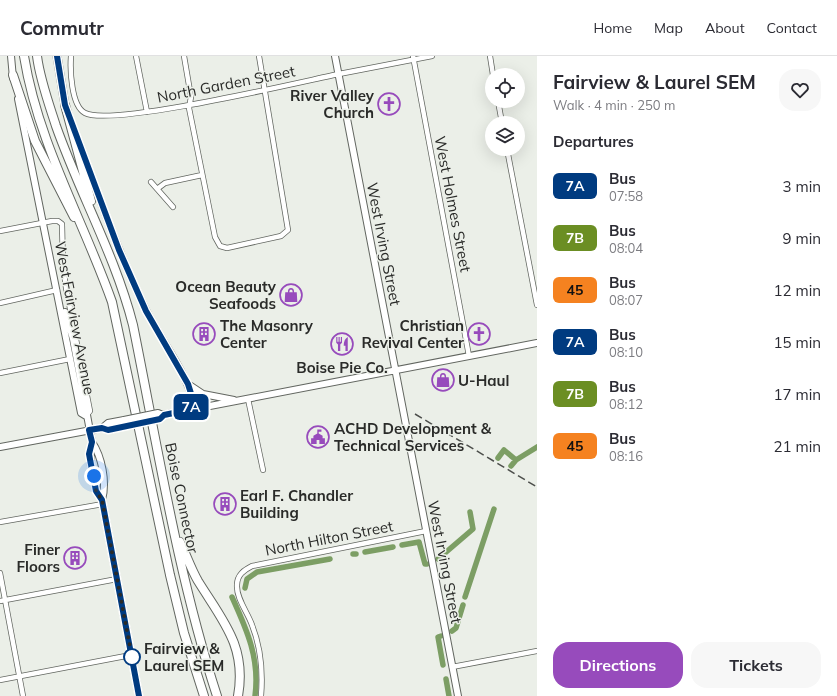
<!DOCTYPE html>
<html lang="en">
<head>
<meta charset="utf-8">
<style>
	:root { --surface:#fff; --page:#f7f7f7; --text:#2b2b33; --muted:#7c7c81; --line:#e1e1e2; --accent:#974bbc }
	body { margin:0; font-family:Mulish,sans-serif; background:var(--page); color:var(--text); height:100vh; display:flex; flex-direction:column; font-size:15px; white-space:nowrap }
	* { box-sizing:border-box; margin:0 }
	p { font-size:13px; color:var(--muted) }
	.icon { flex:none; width:22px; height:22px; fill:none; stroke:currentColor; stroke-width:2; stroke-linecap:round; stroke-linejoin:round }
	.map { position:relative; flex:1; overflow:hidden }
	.sheet { display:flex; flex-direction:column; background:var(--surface); width:300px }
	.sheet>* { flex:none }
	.badge { padding:0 8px; border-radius:6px; font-size:14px; line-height:26px }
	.buttons { position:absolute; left:485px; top:12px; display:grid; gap:8px }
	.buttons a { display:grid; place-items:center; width:40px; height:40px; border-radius:50%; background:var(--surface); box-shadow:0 4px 16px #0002; font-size:20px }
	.you { position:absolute; width:20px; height:20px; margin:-10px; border:3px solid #fff; border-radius:50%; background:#1a73e8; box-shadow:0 0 0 6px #1a73e833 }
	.map>.badge { position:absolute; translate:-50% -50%; box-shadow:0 0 0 2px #fff }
	h2 { padding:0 16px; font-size:15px; line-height:36px }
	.round { display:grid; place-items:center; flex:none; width:42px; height:42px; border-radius:16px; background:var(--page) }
	.overview { display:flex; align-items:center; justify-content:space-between; height:68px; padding:0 16px }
	h1 { font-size:19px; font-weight:700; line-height:30px }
	.cta { display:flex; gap:8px; margin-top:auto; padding:8px 16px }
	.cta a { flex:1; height:46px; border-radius:16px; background:var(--accent); color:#fff; font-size:16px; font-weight:700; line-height:46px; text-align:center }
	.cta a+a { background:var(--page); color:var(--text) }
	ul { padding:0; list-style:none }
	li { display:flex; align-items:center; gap:12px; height:52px; padding:0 16px }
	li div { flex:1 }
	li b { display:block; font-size:15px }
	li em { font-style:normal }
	li .badge { min-width:44px; font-weight:700; text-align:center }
	header { display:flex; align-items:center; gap:24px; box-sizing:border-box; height:56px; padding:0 20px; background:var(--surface); border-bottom:1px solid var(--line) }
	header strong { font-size:19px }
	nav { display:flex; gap:22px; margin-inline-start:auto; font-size:14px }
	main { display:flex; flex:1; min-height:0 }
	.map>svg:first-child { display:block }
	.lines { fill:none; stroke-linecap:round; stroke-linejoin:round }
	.canal { stroke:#7c9e64; stroke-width:5.5 }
	.street-casing { stroke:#626660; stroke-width:6 }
	.secondary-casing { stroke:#626660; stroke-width:8 }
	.primary-casing { stroke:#626660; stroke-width:9 }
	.highway-casing { stroke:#626660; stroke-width:10 }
	.street { stroke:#fff; stroke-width:4.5 }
	.secondary { stroke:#fff; stroke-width:6 }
	.primary { stroke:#fff; stroke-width:7 }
	.highway { stroke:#fff; stroke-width:8 }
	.rail { stroke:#4c4e4b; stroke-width:1.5; stroke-dasharray:8 4; stroke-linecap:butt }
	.secondary-bridge-casing { stroke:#626660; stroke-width:8; stroke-linecap:butt }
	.secondary-bridge { stroke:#fff; stroke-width:6 }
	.line-casing { stroke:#fff; stroke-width:9 }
	.line { stroke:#003b80; stroke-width:6 }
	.walk { stroke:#2a2b29; stroke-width:4; stroke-dasharray:0 7.2 }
	.stop-dot { fill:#fff; stroke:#003b80; stroke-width:2 }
	.labels { text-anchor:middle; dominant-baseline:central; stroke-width:3; stroke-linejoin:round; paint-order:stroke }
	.street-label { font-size:15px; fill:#2a2b29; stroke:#ebefe8 }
	.poi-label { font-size:15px; font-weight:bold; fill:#2a2b29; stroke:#ebefe8; text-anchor:end }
	.stop-label { font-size:15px; font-weight:bold; fill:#2a2b29; stroke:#ebefe8; text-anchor:start }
</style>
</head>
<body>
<header>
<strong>Commutr</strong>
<nav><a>Home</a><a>Map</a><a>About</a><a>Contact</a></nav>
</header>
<main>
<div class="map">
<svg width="537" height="640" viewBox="0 0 537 640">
	<rect width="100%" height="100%" fill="#ebefe8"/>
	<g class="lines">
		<path class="canal" d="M498 402 504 394 516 404
			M511 410 516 404 537 391
			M402 489 419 486 425 508H427
			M365 496 393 491
			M353 498H356
			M438 503 473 473 470 456
			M245 532 247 523 257 516 330 503
			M232 541C247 574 260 603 255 640
			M465 541 494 453
			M452 575 456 572 463 549
			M441 580 438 581 443 609
			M446 623 449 640"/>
		<g class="street-casing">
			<path id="street" d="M71 0C70 13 71 50 85 57 111 71 300 26 339 18 370 12 401 6 432 0
				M136 0 147 56
				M184 0 191 41 189 52 215 181 220 190 227 192 281 180 288 174 259 0
				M413 0 469 300
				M490 0 493 19
				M498 45 502 67
				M507 93 537 249
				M151 126 173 151
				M157 133 165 127 202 119
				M0 175 52 165H58L62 168 63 209 66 232 90 355 86 360
				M0 247 57 234
				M0 317 70 303
				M248 343 263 414
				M0 466 103 448
				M0 517 23 640
				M0 545 117 523
				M452 611 537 595
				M0 624 131 599
				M261 640C263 616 261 592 252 569 248 557 236 542 237 529 237 519 244 514 252 510L426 475"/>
		</g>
		<g class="secondary-casing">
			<path id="secondary" d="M11 0 13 22
				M335 0 458 640
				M18 43 81 357 86 360
				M78 84C99 141 119 198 145 252 160 283 184 312 193 344L188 354
				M65 256 73 283 92 386C102 401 107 426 102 444
				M188 328 203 338 234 344
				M163 359 537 287
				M102 372 108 367 124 364
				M92 386C88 405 92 428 102 444L139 640
				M0 391 102 372 108 374 125 370"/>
		</g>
		<g class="primary-casing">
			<path id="primary" d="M57 0 65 49"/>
		</g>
		<g class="highway-casing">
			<path id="highway" d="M24 0C38 87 83 164 112 246L170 519 184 577 204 640
				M37 0C40 24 49 48 56 70 80 138 115 199 133 269 158 393 178 520 217 640
				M13 19 35 85 74 161
				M65 49 91 145
				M180 486C186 498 191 513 198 525 222 564 247 590 238 640"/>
		</g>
		<use href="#street" class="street"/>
		<use href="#secondary" class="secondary"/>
		<use href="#primary" class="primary"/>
		<use href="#highway" class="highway"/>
		<path class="rail" d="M415 358 537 431"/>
		<g class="secondary-bridge-casing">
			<path id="secondary-bridge" d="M124 364 158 357 163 359 160 363 125 370"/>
		</g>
		<use href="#secondary-bridge" class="secondary-bridge"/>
	</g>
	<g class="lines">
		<g class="line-casing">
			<path id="line" d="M57 0 65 49 119 194 146 255 188 328 193 344 188 354 164 359 160 363 108 374 102 372 89 374 92 386 89 398 96 435 102 444 139 640"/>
		</g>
		<use href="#line" class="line"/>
		<path class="walk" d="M94 420 96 435 102 444 132 601"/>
	</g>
	<defs>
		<g id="church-ring" transform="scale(1.15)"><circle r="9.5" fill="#ebefe8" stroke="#974bbc" stroke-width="1.5"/><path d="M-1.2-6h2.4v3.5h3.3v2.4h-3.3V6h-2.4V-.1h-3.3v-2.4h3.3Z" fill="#974bbc"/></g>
		<g id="shop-ring" transform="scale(1.15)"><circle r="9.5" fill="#ebefe8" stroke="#974bbc" stroke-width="1.5"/><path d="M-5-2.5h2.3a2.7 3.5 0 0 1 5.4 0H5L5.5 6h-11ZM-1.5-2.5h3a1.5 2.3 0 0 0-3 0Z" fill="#974bbc"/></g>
		<g id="building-ring" transform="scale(1.15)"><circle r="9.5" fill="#ebefe8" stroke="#974bbc" stroke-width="1.5"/><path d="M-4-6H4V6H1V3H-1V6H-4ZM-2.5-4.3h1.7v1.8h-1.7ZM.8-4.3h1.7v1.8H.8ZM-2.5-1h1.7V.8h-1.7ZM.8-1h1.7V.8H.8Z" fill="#974bbc"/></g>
		<g id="restaurant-ring" transform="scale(1.15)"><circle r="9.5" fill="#ebefe8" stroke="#974bbc" stroke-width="1.5"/><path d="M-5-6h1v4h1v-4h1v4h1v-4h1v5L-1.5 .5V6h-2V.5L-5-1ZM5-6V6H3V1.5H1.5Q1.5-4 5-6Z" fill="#974bbc"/></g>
		<g id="civic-ring" transform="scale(1.15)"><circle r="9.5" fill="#ebefe8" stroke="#974bbc" stroke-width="1.5"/><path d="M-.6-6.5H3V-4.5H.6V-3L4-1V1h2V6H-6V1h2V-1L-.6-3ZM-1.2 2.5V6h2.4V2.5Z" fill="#974bbc"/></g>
	</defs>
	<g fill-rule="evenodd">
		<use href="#church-ring" x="389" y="48"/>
		<use href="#shop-ring" x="291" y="239"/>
		<use href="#building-ring" x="204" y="278"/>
		<use href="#church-ring" x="479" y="278"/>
		<use href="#restaurant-ring" x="342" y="288"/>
		<use href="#shop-ring" x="443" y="324"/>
		<use href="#civic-ring" x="318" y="381"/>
		<use href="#building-ring" x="225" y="448"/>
		<use href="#building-ring" x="75" y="502"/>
	</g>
	<circle class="stop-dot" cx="132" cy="601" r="8"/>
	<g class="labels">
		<g class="street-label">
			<text transform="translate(226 28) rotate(-11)">North Garden Street</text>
			<text transform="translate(453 148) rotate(79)">West Holmes Street</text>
			<text transform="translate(384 188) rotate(79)">West Irving Street</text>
			<text transform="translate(75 262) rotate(79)">West Fairview Avenue</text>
			<text transform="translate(182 442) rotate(78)">Boise Connector</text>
			<text transform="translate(329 482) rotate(-11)">North Hilton Street</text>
			<text transform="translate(445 506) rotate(79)">West Irving Street</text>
		</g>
		<g class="poi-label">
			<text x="374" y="39">River Valley<tspan x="374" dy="17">Church</tspan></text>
			<text x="276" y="230">Ocean Beauty<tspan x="276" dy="17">Seafoods</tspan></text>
			<text x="220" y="269" text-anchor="start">The Masonry<tspan x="220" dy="17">Center</tspan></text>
			<text x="464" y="269">Christian<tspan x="464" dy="17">Revival Center</tspan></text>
			<text x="342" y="311" text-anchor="middle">Boise Pie Co.</text>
			<text x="458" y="324" text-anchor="start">U-Haul</text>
			<text x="334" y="372" text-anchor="start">ACHD Development &amp;<tspan x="334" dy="17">Technical Services</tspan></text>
			<text x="240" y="439" text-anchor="start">Earl F. Chandler<tspan x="240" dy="17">Building</tspan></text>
			<text x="60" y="493">Finer<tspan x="60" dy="17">Floors</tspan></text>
		</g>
		<g class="stop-label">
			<text x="144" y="592">Fairview &amp;<tspan x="144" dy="17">Laurel SEM</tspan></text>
		</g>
	</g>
</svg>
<div class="buttons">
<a><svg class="icon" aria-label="locate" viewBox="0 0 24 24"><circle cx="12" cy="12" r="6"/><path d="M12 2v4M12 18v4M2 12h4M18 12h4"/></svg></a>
<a><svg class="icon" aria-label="layers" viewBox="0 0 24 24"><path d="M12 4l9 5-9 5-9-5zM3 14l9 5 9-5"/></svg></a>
</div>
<div class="you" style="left:94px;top:420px"></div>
<b class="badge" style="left:191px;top:351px;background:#003b80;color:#fff">7A</b>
</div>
<section class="sheet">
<div class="overview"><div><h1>Fairview &amp; Laurel SEM</h1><p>Walk · 4 min · 250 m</p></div><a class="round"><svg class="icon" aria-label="heart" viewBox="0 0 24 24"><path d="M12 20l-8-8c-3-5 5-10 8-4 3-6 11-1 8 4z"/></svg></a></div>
<h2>Departures</h2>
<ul>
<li><span class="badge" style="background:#003b80;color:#fff">7A</span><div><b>Bus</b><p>07:58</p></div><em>3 min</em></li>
<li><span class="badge" style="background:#6b8e23;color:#fff">7B</span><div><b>Bus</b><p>08:04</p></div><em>9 min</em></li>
<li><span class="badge" style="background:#f58220;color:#111">45</span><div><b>Bus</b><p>08:07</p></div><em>12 min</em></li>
<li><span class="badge" style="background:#003b80;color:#fff">7A</span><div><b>Bus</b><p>08:10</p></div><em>15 min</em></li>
<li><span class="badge" style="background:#6b8e23;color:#fff">7B</span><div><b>Bus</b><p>08:12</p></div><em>17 min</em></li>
<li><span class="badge" style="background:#f58220;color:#111">45</span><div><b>Bus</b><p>08:16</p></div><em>21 min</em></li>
</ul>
<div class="cta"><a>Directions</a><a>Tickets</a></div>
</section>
</main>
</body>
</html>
